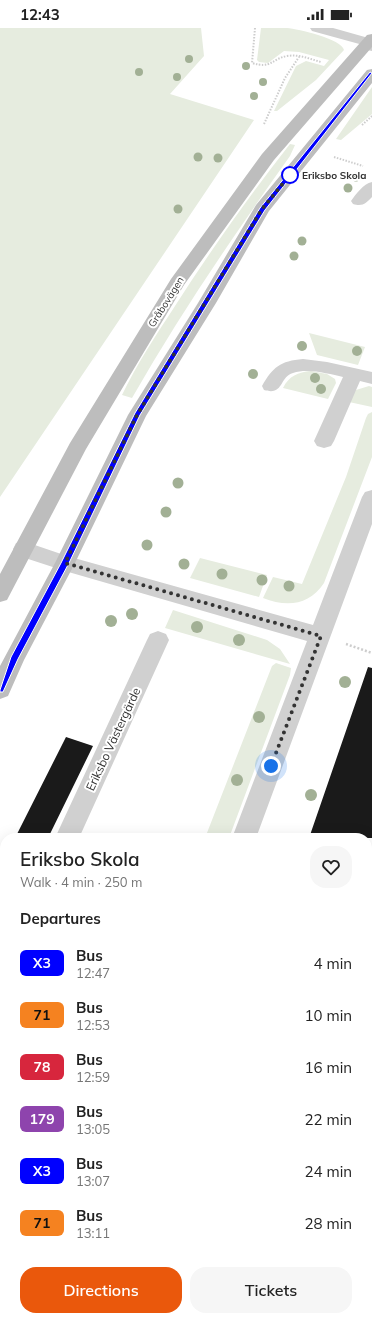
<!DOCTYPE html>
<html lang="en">
<head>
<meta charset="utf-8">
<style>
	:root { --surface:#fff; --page:#f6f6f6; --text:#222; --muted:#767676; --accent:#ea580c }
	body { margin:0; font-family:Mulish,sans-serif; background:var(--page); color:var(--text); height:100vh; display:flex; flex-direction:column; font-size:15px; white-space:nowrap }
	* { box-sizing:border-box; margin:0 }
	p { font-size:13px; color:var(--muted) }
	.icon { flex:none; width:22px; height:22px; fill:none; stroke:currentColor; stroke-width:2; stroke-linecap:round; stroke-linejoin:round }
	.map { position:relative; flex:1; overflow:hidden }
	.side { position:absolute; left:0px; top:805px; width:372px; height:488px; display:flex; flex-direction:column; background:var(--surface); border-radius:16px 16px 0 0; box-shadow:0 4px 16px #0002 }
	.side>* { flex:none }
	.badge { padding:0 8px; border-radius:6px; font-size:14px; line-height:26px }
	.you { position:absolute; width:20px; height:20px; margin:-10px; border:3px solid #fff; border-radius:50%; background:#1a73e8; box-shadow:0 0 0 6px #1a73e833 }
	.map>.badge { position:absolute; translate:-50% -50%; box-shadow:0 0 0 2px #fff }
	h2 { padding:0 20px; font-size:15px; line-height:36px }
	.round { display:grid; place-items:center; flex:none; width:42px; height:42px; border-radius:16px; background:var(--page) }
	.head { display:flex; align-items:center; justify-content:space-between; height:68px; padding:0 20px }
	h1 { font-size:19px; font-weight:600; line-height:30px }
	.action { display:flex; gap:8px; margin-top:auto; padding:8px 20px }
	.action a { flex:1; height:46px; border-radius:16px; background:var(--accent); color:#fff; font-size:16px; font-weight:600; line-height:46px; text-align:center }
	.action a+a { background:var(--page); color:var(--text) }
	ul { padding:0; list-style:none }
	li { display:flex; align-items:center; gap:12px; height:52px; padding:0 20px }
	li div { flex:1 }
	li b { display:block; font-size:15px }
	li em { font-style:normal }
	li .badge { min-width:44px; font-weight:700; text-align:center }
	.status { display:flex; justify-content:space-between; align-items:center; height:28px; padding:0 20px; background:var(--surface); direction:ltr }
	.status svg { height:11px; fill:currentColor }
	.map>svg:first-child { display:block }
	.green { fill:#e6ecdf }
	.building { fill:#1a1a1a }
	.lines { fill:none; stroke-linecap:round; stroke-linejoin:round }
	.path-far2 { stroke:#cdcdcd; stroke-width:2; stroke-dasharray:1.5 1.5; stroke-linecap:butt }
	.path-far1 { stroke:#cdcdcd; stroke-width:2.5; stroke-dasharray:2 2; stroke-linecap:butt }
	.path { stroke:#cdcdcd; stroke-width:3; stroke-dasharray:2.5 2.5; stroke-linecap:butt }
	.street { fill:#d0d0d0; fill-rule:evenodd }
	.secondary { fill:#bdbdbd; fill-rule:evenodd }
	.tree { fill:#a2b095 }
	.line { fill:#00f; stroke:#fff }
	.walk { stroke:#333; stroke-width:4; stroke-dasharray:0 7.2 }
	.stop-dot { fill:#fff; stroke:#00f; stroke-width:2 }
	.labels { text-anchor:middle; dominant-baseline:central; stroke-width:4; stroke-linejoin:round; paint-order:stroke }
	.far-stop-label { font-size:10px; font-weight:bold; fill:#333; stroke:#fff; text-anchor:start }
	.far-street-label { font-size:10px; fill:#333; stroke:#fff }
	.street-label { font-size:12px; fill:#333; stroke:#fff }
</style>
</head>
<body>
<div class="status"><b>12:43</b><svg viewBox="0 0 49 12"><path d="M0 12V9h3v3zM5 12V6h3v6zM10 12V3h3v9zM15 12V0h3v12zM26 1h20v11H26zM47 4h2v5h-2z"/></svg></div>
<div class="map">
<svg width="372" height="1293" viewBox="0 0 372 1293">
	<rect width="100%" height="100%" fill="#fff"/>
	<path class="green" d="M0 0H201L204 28 170 66 254 92 0 469Z
		M261 0C269 0 278 0 287 0 298 1 342 11 344 22L316 52 277 83H274L296 38 306 33 324 38 329 32 299 24 284 23 268 35 259 34 257 32Z
		M372 59V86L341 112 336 111Z
		M290 116 295 117 290 128C234 207 180 286 132 370L122 367C137 336 156 307 175 278 211 222 249 168 290 116Z
		M309 305 365 319 358 337 317 327Z
		M311 343 327 346 335 351 336 355 328 371 283 360C289 348 298 344 311 343Z
		M369 358 372 359V379L349 374 356 362Z
		M372 384V429L324 555C309 578 286 579 263 570L273 549 302 556 346 449 366 390 368 386Z
		M200 530 267 547 259 569 190 550Z
		M173 582 267 612 280 621 290 636 165 600Z
		M276 635 291 640 290 647 229 810H205L272 638Z"/>
	<path class="building" d="M368 639 372 640V810H309Z
		M66 709 93 718 48 810H15Z"/>
	<g class="lines">
		<path class="path-far2" d="M255 0 252 35C272 41 271 31 287 28 299 26 310 31 321 34
			M264 96 285 50 299 29
			M362 97 372 88
			M334 129 363 138"/>
		<path class="path-far1" d="M346 616 372 625"/>
		<path class="path" d="M367 1026 372 1028
			M0 1098H5
			M0 1185 5 1177
			M367 1201 372 1184"/>
		<path class="street" d="M310 0H333L372 11V23L367 22 363 17 312 3Z
			M372 154V169C366 175 363 179 353 176L351 173C356 166 363 156 372 154Z
			M303 331 327 334 372 344V356L360 353 334 413 331 418 324 420 317 418 314 413 343 349C329 346 308 340 293 345 279 349 284 368 264 362L262 358C273 339 280 333 303 331Z
			M372 462V496L256 810H232L307 613 65 543 16 527 13 521 16 515 23 513 67 528 313 597 362 469 365 464Z
			M158 603 166 606 169 612 79 810H55L147 612 150 606Z
			M300 1288H327L329 1292 298 1293Z"/>
		<path class="secondary" d="M372 6V19L274 132 184 257 86 421 7 572 0 574V546L70 415 171 251 262 126 367 7Z
			M372 41V55L269 183 216 275 146 388 75 535 24 632 8 668 0 671V638L55 535 128 387 198 275 256 177 367 42Z"/>
	</g>
	<g class="tree">
		<circle cx="189" cy="31" r="4"/>
		<circle cx="246" cy="38" r="4"/>
		<circle cx="139" cy="44" r="4"/>
		<circle cx="177" cy="49" r="4"/>
		<circle cx="263" cy="54" r="4"/>
		<circle cx="254" cy="68" r="4"/>
		<circle cx="198" cy="129" r="4.5"/>
		<circle cx="218" cy="130" r="4.5"/>
		<circle cx="356" cy="149" r="4.5"/>
		<circle cx="348" cy="160" r="4.5"/>
		<circle cx="178" cy="181" r="4.5"/>
		<circle cx="302" cy="213" r="4.5"/>
		<circle cx="294" cy="228" r="4.5"/>
		<circle cx="302" cy="318" r="5"/>
		<circle cx="357" cy="323" r="5"/>
		<circle cx="253" cy="346" r="5"/>
		<circle cx="315" cy="350" r="5"/>
		<circle cx="321" cy="361" r="5"/>
		<circle cx="178" cy="455" r="5.5"/>
		<circle cx="166" cy="484" r="5.5"/>
		<circle cx="147" cy="517" r="5.5"/>
		<circle cx="184" cy="536" r="5.5"/>
		<circle cx="222" cy="546" r="5.5"/>
		<circle cx="262" cy="552" r="5.5"/>
		<circle cx="289" cy="558" r="5.5"/>
		<circle cx="132" cy="586" r="6"/>
		<circle cx="111" cy="593" r="6"/>
		<circle cx="197" cy="599" r="6"/>
		<circle cx="239" cy="612" r="6"/>
		<circle cx="345" cy="654" r="6"/>
		<circle cx="259" cy="689" r="6"/>
		<circle cx="237" cy="752" r="6"/>
		<circle cx="311" cy="767" r="6"/>
	</g>
	<path class="line" d="M370 44 372 45 265 182 140 387 69 535 18 631 3 664H0V662L11 629 61 535 135 385 260 180Z"/>
	<g class="lines">
		<path class="walk" d="M271 738 321 608 65 535 137 387 262 181 290 147"/>
	</g>
	<circle class="stop-dot" cx="290" cy="147" r="8"/>
	<g class="labels">
		<g class="far-stop-label">
			<text x="302" y="147">Eriksbo Skola</text>
		</g>
		<g class="far-street-label">
			<text transform="translate(166 274) rotate(-58)">Gråbovägen</text>
		</g>
		<g class="street-label">
			<text transform="translate(113 711) rotate(-65)">Eriksbo Västergärde</text>
		</g>
	</g>
</svg>
<div class="you" style="left:271px;top:738px"></div>
<section class="side">
<div class="head"><div><h1>Eriksbo Skola</h1><p>Walk · 4 min · 250 m</p></div><a class="round"><svg class="icon" aria-label="heart" viewBox="0 0 24 24"><path d="M12 20l-8-8c-3-5 5-10 8-4 3-6 11-1 8 4z"/></svg></a></div>
<h2>Departures</h2>
<ul>
<li><span class="badge" style="background:#00f;color:#fff">X3</span><div><b>Bus</b><p>12:47</p></div><em>4 min</em></li>
<li><span class="badge" style="background:#f58220;color:#111">71</span><div><b>Bus</b><p>12:53</p></div><em>10 min</em></li>
<li><span class="badge" style="background:#d7263d;color:#fff">78</span><div><b>Bus</b><p>12:59</p></div><em>16 min</em></li>
<li><span class="badge" style="background:#8e44ad;color:#fff">179</span><div><b>Bus</b><p>13:05</p></div><em>22 min</em></li>
<li><span class="badge" style="background:#00f;color:#fff">X3</span><div><b>Bus</b><p>13:07</p></div><em>24 min</em></li>
<li><span class="badge" style="background:#f58220;color:#111">71</span><div><b>Bus</b><p>13:11</p></div><em>28 min</em></li>
</ul>
<div class="action"><a>Directions</a><a>Tickets</a></div>
</section>
</div>
</body>
</html>
